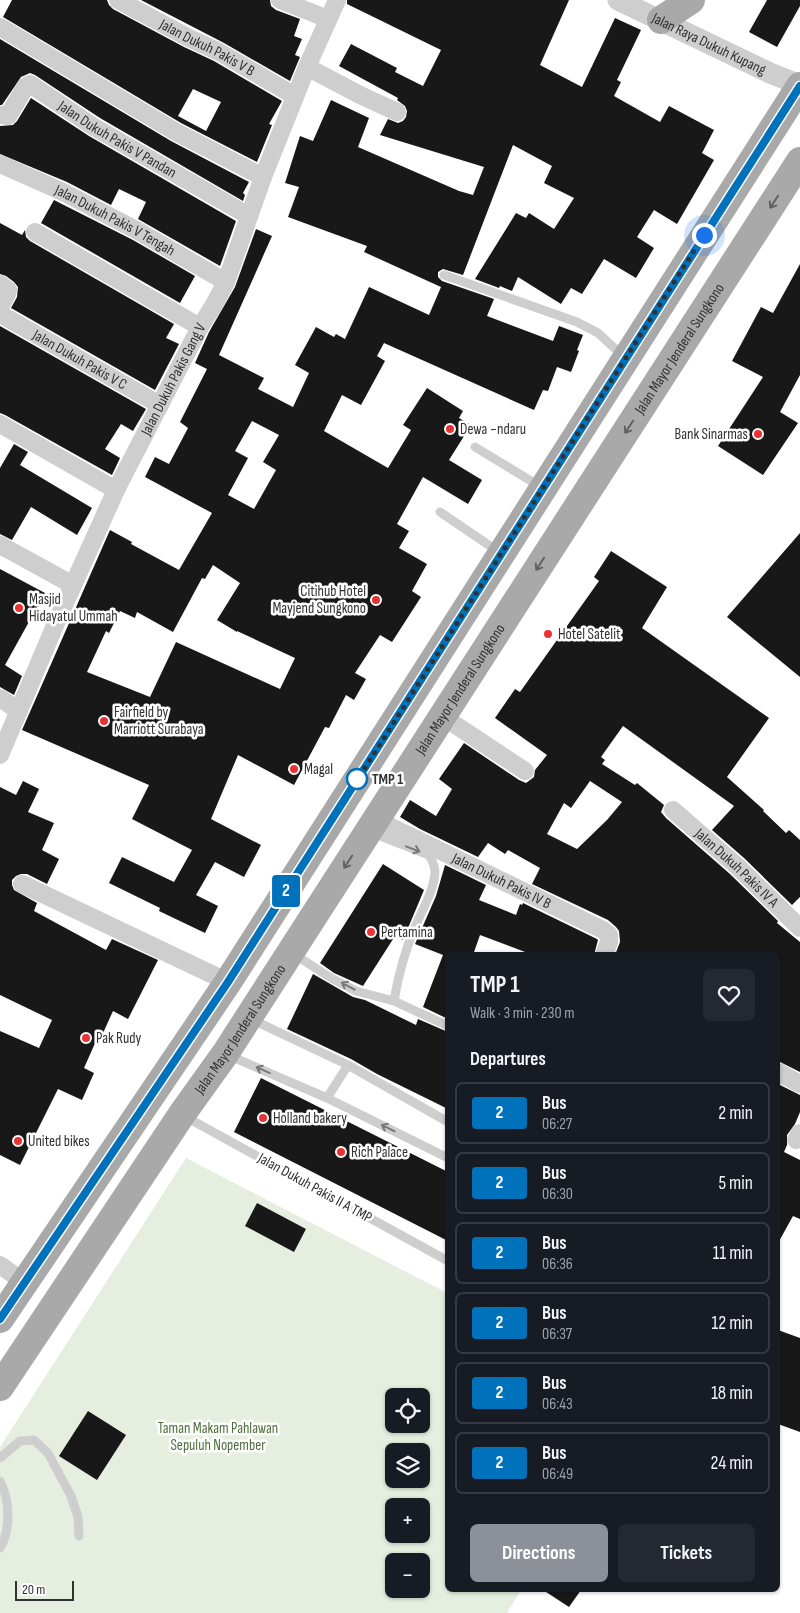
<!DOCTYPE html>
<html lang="en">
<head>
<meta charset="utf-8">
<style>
	:root { --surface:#171b24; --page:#242831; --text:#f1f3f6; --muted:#9ea1a6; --line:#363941; --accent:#8c9099 }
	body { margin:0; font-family:"Sofia Sans Condensed",sans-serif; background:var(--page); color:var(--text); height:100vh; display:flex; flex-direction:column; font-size:19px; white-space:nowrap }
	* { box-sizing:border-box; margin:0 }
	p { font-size:16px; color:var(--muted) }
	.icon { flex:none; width:28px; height:28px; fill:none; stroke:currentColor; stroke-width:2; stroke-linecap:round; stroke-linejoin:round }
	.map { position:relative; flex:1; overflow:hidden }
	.details { position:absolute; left:445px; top:952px; width:335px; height:640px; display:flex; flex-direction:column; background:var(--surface); border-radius:8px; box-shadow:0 1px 4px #0004 }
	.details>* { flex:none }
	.badge { padding:0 10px; border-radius:4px; font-size:18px; line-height:32px }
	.tools { position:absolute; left:385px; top:1388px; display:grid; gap:10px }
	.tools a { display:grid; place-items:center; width:45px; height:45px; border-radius:8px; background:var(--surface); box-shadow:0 1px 4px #0004; font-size:25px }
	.scale { position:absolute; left:15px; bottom:12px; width:59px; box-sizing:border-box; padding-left:5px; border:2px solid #313131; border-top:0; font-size:14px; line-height:18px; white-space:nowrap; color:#313131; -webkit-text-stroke:4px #fff; paint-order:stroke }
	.you { position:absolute; width:25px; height:25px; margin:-12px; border:4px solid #fff; border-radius:50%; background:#1a73e8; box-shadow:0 0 0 8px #1a73e833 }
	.map>.badge { position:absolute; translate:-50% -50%; box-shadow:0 0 0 2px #fff }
	h2 { padding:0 25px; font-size:19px; line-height:45px }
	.round { display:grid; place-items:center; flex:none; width:52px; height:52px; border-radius:8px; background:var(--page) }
	.head { display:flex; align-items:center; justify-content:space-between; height:85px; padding:0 25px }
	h1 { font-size:24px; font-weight:700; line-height:38px }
	.button { display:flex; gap:10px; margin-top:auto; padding:10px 25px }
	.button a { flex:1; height:58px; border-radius:8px; background:var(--accent); color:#fff; font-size:20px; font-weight:700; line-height:58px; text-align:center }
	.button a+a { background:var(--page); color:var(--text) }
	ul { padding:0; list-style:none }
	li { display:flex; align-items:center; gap:15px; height:62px; margin:0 10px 8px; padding:0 15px; border:2px solid var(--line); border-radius:8px }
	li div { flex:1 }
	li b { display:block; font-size:19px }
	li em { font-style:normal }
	li .badge { min-width:55px; font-weight:700; text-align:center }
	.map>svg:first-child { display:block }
	.green { fill:#e6eedf; fill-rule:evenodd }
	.building { fill:#181818; fill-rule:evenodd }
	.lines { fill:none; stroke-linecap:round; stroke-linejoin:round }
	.service { stroke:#cecece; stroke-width:9 }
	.minor { stroke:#cecece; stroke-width:18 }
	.tertiary { stroke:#cecece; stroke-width:21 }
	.primary { stroke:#a9a9a9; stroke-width:28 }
	.oneway { stroke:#616161 }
	.oneway2 { stroke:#787878 }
	.line-casing { stroke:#fff; stroke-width:11 }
	.line { stroke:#0072bc; stroke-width:8 }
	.walk { stroke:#313131; stroke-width:5; stroke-dasharray:0 9 }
	.poi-dot { fill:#e83334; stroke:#fff; stroke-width:2 }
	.stop-dot { fill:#fff; stroke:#0072bc; stroke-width:2.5 }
	.labels { text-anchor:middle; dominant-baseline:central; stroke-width:5; stroke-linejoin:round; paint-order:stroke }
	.street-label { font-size:15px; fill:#313131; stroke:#fff }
	.poi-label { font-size:15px; fill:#313131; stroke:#fff; text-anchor:start }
	.stop-label { font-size:15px; font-weight:bold; fill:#313131; stroke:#fff; text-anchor:start }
	.park-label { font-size:15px; fill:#506e3d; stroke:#fff }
</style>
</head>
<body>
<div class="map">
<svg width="800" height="1613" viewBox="0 0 800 1613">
	<rect width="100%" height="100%" fill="#fff"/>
	<path class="green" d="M186 1158 447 1293 448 1590H521L507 1613H0V1447ZM394 1396H421V1424H394ZM394 1451H421V1479H394ZM394 1506H421V1534H394ZM394 1561H421V1589H394Z"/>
	<path class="building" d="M12 0H107L109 5 113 9 184 47 214 61 282 101 269 124 272 125 257 162 181 123 3 17ZM193 89 221 102 206 131 178 116Z
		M141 0H270L271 6 276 10 300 19 294 36 302 39 295 55 300 57 290 81 224 43Z
		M347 0H569L540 65 582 87 615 18 641 30 617 80 621 82 614 96 660 122 669 106 714 130 702 153 714 160 677 224 654 210 637 237 654 248 636 278 604 259 582 294 571 288 561 304 518 277 512 291 500 286 499 288 475 279 516 213 526 218 529 213 554 229 574 198 544 183 552 166 513 145 463 275 443 269 438 272V277L442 281 494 299 487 316 553 341 559 326 583 335 577 350 579 351 571 372 557 367 548 391 543 390 534 410 384 343 377 356 385 361 361 405 342 395 324 431 388 468 411 430 403 425 427 388 463 411 459 418 471 425 449 460 482 480 468 504 423 477 397 524 409 531 399 548 427 564 412 591 421 597 392 642 380 635 355 673 366 679 354 700 346 695 329 728 325 727 294 785 238 755 211 819 261 845 244 877 215 862 196 895 218 906 205 933 159 911 160 908 109 883 122 857 174 882 192 850 132 819 149 785 22 730 110 530 132 542 131 544 179 570 212 513 145 477 155 457 169 464 188 428 180 422 207 369 195 363 209 332 235 287 256 229 272 236 219 355 264 378 258 389 293 407 309 373 295 365 316 327 334 337 336 334 345 339 369 287 429 315 441 287 364 252 367 246 288 217 299 187 285 183 300 136 313 141 331 100 369 118 358 147 459 191 473 195 484 167 380 135 388 119 398 123 403 121 406 117 407 111 405 106 397 100 398 98 339 66 351 44 397 68 395 72 423 86 441 50 347 4ZM252 421 279 435 263 462 276 470 254 509 228 495 248 458 235 451ZM213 565 240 583 217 620 237 632V631L295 658 280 689 176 642 150 697 87 672 106 631 109 633 120 611 135 618 137 612 173 632 202 578 205 579Z
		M767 0H800V6L777 47 749 32Z
		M0 39 171 141 249 182 243 193 245 195 243 201 100 118 35 75 30 73 21 77 2 105H0Z
		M31 98 89 136 236 221 220 266 138 219 146 202 119 189 111 205 67 182 0 154V126L13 125 17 121Z
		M54 200 133 240 195 276 180 303 41 223Z
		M0 223 22 235 25 230 26 237 30 241 174 324 166 338 179 344 155 390 11 308 17 297 18 287 14 282 6 276 0 274Z
		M800 264V375L780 412 798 423 763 475 718 446 763 377 732 361 761 307 773 313Z
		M0 326 146 409 133 431 121 424 105 449 120 458 112 475 5 415 0 413Z
		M14 444 28 452 20 465 92 508 77 535 31 507 12 540 0 534V468Z
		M800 533V677L727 617Z
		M611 551 667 587 642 628 769 718 727 777 764 810 763 811 786 833 789 830 800 840V897L792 905 744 858 712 830 734 806 623 726 601 757 605 760 602 764 635 785 637 783 664 805 661 812 666 818 730 874 778 921 777 923 800 942V1072L778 1061V955H615L620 942 619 931 616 927 608 920 532 884 540 868 508 850 505 854 488 843 478 857 420 829 400 817 410 800 436 816 452 789 439 779 464 743 519 780 526 783 534 777 535 770 547 755 495 718 515 689 520 692 599 581 594 577ZM590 781 622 802 607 820 577 849 547 834 564 803 571 808Z
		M0 569 45 593 5 665 22 676 14 695 0 687Z
		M23 781 39 789 28 812 54 823 42 850 59 859 47 884 27 874H21L16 876 12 880V885L14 890 37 903 34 911 106 950 112 939 158 960 128 1019 113 1011 99 1042 96 1041 84 1068 94 1073 82 1100 58 1089 20 1165 0 1155V1031L39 1048 52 1020 0 995V787L16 795Z
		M383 864 424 890 403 940 395 936 363 986 334 973 320 963Z
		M445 865 486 885 479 900 516 915 520 904 522 905 523 903 597 939 598 940 594 955H533L480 935 473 955H448V1019L423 1007 443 955 415 944 436 896Z
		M313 974 353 997 365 1000 416 1025 418 1019 448 1032V1109L377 1074 351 1059 287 1029Z
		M261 1078 448 1172V1241L234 1132Z
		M778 1084 800 1095V1112L795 1124 787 1135V1145L784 1152 800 1160V1219L793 1216 778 1243Z
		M257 1203 306 1229 294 1252 245 1226Z
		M778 1330 800 1338V1432L778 1424Z
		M88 1411 126 1435 97 1480 59 1456Z
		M543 1590H581L569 1607Z"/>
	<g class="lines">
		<path class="service" d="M444 275 577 322 598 333 624 357
			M475 447 541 487
			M440 512 499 552
			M370 832 429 855C432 860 435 865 435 872 434 891 422 910 415 927 405 951 398 976 394 1001
			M292 953 331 978 356 991 394 1001 448 1026
			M251 1019 348 1065
			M228 1055 327 1098 448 1158
			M327 1098 348 1065 448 1122
			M184 1116 448 1261
			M0 1458 20 1441 34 1440 48 1453 71 1496 78 1517 79 1536
			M0 1481C10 1500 11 1529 0 1548"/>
		<g class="minor">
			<path id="s1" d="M118 0 189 38 219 52 295 96"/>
			<path d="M280 0 328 19"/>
			<path d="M0 27 176 132 263 177"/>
			<path d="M307 67 360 95 397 112"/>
			<path id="s2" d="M0 115 8 116 26 86 30 84 94 127 249 216"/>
			<path id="s3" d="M0 164 63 192 138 231 226 282"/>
			<path d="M35 232 200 327"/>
			<path d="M0 284 8 290 7 294 0 307"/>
			<path id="s4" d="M0 314 160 405"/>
			<path d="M0 424 116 490"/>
			<path d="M0 545 73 585"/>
			<path d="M0 698 19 711"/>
			<path d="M442 716 525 771"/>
			<path id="s5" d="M0 755 56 623 116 490 200 327 215 303 226 282 263 177 307 67 337 0"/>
			<path id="s6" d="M673 810 737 866 800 928"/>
			<path id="s7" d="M375 819 603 930 609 935V942L604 955"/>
			<path d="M22 884 228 982"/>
			<path d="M778 1072 800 1084"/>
			<path d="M796 1140 800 1133"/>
			<path d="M0 1265 25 1283"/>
		</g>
		<path class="tertiary" id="s8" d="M618 0 770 73 800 85"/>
		<g class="primary">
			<path d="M661 20 691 0"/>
			<path d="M0 1319 228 982 800 86"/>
			<path id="s9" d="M0 1387 182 1114 225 1054 800 161"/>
		</g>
	</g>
	<defs><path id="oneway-shaft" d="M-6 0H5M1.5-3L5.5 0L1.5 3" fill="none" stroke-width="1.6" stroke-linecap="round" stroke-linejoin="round" transform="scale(1.25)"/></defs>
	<g class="oneway">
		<use href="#oneway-shaft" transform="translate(774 202) rotate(123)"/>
		<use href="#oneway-shaft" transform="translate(629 427) rotate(123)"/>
		<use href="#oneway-shaft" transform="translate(540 564) rotate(123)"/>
		<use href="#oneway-shaft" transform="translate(348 862) rotate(123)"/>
	</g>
	<g class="oneway2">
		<use href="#oneway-shaft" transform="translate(413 849) rotate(21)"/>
		<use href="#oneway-shaft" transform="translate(348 986) rotate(-152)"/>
		<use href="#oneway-shaft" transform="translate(263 1070) rotate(-156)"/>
		<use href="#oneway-shaft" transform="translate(388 1128) rotate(-153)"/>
	</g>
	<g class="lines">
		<g class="line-casing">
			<path id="line" d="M0 1319 228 982 800 86"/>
		</g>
		<use href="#line" class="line"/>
		<path class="walk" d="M357 779 354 785 704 235"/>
	</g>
	<g class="poi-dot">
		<circle cx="450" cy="429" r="5"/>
		<circle cx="758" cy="434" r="5"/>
		<circle cx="376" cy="600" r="5"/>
		<circle cx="19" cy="608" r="5"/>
		<circle cx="548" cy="634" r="5"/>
		<circle cx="104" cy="721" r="5"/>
		<circle cx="294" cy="769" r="5"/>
		<circle cx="371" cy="932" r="5"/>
		<circle cx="86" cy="1038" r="5"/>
		<circle cx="263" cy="1118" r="5"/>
		<circle cx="18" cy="1141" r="5"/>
		<circle cx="341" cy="1152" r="5"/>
	</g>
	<circle class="stop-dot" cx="357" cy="779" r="10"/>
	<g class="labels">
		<g class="street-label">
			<text stroke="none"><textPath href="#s8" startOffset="101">Jalan Raya Dukuh Kupang</textPath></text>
			<text stroke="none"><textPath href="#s1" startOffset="101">Jalan Dukuh Pakis V B</textPath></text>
			<text stroke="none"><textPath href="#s2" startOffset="151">Jalan Dukuh Pakis V Pandan</textPath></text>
			<text stroke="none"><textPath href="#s3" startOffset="128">Jalan Dukuh Pakis V Tengah</textPath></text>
			<text stroke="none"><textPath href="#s9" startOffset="1241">Jalan Mayor Jenderal Sungkono</textPath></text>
			<text stroke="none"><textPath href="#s4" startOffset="92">Jalan Dukuh Pakis V C</textPath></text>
			<text stroke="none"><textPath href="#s5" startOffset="414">Jalan Dukuh Pakis Gang V</textPath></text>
			<text stroke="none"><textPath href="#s9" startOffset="836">Jalan Mayor Jenderal Sungkono</textPath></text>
			<text stroke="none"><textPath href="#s6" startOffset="86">Jalan Dukuh Pakis IV A</textPath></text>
			<text stroke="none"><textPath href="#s7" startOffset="141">Jalan Dukuh Pakis IV B</textPath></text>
			<text stroke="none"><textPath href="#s9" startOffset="431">Jalan Mayor Jenderal Sungkono</textPath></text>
			<text transform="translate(315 1188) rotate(29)">Jalan Dukuh Pakis II A TMP</text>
		</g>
		<g class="poi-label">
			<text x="460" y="429">Dewa ~ndaru</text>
			<text x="748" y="434" text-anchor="end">Bank Sinarmas</text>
			<text x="366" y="591" text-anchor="end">Citihub Hotel<tspan x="366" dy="17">Mayjend Sungkono</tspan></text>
			<text x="29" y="599">Masjid<tspan x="29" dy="17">Hidayatul Ummah</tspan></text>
			<text x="558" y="634">Hotel Satelit</text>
			<text x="114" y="712">Fairfield by<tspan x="114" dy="17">Marriott Surabaya</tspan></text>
			<text x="304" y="769">Magal</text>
			<text x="381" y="932">Pertamina</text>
			<text x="96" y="1038">Pak Rudy</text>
			<text x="273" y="1118">Holland bakery</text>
			<text x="28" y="1141">United bikes</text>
			<text x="351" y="1152">Rich Palace</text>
		</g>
		<g class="stop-label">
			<text x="372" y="779">TMP 1</text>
		</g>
		<g class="park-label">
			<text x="218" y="1428">Taman Makam Pahlawan<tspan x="218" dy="17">Sepuluh Nopember</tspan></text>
		</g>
	</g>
</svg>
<div class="tools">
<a><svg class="icon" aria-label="locate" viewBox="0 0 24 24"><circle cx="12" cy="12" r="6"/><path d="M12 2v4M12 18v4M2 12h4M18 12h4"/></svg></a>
<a><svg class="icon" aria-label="layers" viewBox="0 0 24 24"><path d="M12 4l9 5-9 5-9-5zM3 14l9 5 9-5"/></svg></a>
<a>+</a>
<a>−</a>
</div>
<div class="scale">20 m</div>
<div class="you" style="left:704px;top:235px"></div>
<b class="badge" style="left:286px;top:891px;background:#0072bc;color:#fff">2</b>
<section class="details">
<div class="head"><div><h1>TMP 1</h1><p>Walk · 3 min · 230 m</p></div><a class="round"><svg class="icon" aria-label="heart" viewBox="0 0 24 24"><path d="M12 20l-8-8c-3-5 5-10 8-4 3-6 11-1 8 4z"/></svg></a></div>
<h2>Departures</h2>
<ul>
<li><span class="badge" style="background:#0072bc;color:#fff">2</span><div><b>Bus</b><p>06:27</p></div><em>2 min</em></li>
<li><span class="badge" style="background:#0072bc;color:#fff">2</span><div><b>Bus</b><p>06:30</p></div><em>5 min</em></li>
<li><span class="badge" style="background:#0072bc;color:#fff">2</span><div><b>Bus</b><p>06:36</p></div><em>11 min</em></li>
<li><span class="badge" style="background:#0072bc;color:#fff">2</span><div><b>Bus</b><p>06:37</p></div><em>12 min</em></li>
<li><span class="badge" style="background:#0072bc;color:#fff">2</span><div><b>Bus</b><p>06:43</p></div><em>18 min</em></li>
<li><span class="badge" style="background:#0072bc;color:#fff">2</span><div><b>Bus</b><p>06:49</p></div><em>24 min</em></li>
</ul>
<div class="button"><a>Directions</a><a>Tickets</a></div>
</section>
</div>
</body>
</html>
